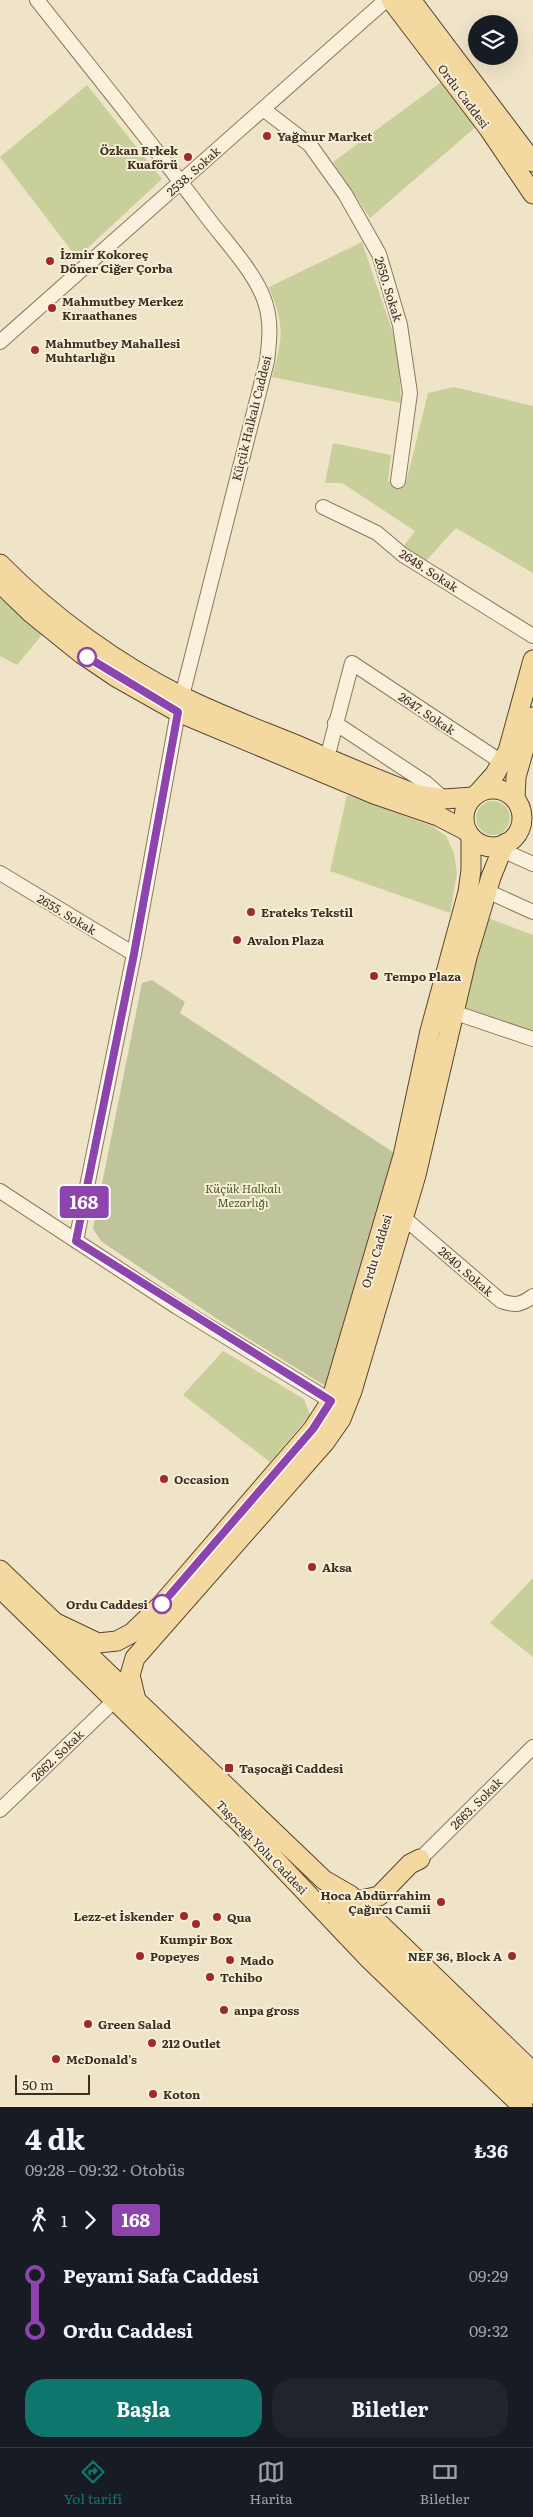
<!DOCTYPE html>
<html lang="tr">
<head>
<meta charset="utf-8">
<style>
	:root { --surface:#171b24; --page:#20242c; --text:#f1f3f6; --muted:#9ea1a6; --line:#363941; --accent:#0f766e }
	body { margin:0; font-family:Literata,serif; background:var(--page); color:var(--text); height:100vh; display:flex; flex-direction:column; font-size:19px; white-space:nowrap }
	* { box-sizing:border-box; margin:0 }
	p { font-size:16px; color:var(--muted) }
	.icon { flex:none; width:28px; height:28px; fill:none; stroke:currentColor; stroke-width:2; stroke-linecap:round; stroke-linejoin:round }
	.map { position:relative; height:2107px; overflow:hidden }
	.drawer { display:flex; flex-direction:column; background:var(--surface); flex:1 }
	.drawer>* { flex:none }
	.badge { padding:0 10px; border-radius:4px; font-size:18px; line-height:32px }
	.tools { position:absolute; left:468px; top:15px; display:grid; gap:10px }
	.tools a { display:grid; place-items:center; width:50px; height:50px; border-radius:50%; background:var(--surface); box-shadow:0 5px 20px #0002; font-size:25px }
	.scale { position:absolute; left:15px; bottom:12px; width:75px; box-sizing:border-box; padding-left:5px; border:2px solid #3d2e20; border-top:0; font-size:14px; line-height:18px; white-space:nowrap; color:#3d2e20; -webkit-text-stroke:4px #f7eed8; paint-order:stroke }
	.map>.badge { position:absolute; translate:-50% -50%; box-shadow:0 0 0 2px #fff }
	.legs { display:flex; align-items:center; gap:8px; height:55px; padding:0 25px; font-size:16px }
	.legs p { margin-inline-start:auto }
	.headline { display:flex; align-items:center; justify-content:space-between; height:85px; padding:0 25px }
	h1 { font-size:28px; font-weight:700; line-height:38px }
	.action { display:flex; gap:10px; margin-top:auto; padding:10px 25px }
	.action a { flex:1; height:58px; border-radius:20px; background:var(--accent); color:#fff; font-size:20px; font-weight:700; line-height:58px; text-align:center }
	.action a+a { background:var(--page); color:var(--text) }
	ul { padding:0 25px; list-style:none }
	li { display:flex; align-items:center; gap:18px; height:55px; font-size:19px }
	li i { display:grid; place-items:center; width:8px; height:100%; margin:0 6px; background:currentColor }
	li i::after { content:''; width:12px; height:12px; margin:-6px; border:4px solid; border-radius:50%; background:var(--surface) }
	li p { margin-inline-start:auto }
	li:first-child i { background:linear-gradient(#0000 50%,currentColor 0) }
	li:last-child i { background:linear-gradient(currentColor 50%,#0000 0) }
	.tabs { display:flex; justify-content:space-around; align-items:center; height:70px; border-top:1px solid var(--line); background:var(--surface); font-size:14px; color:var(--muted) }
	.tabs a { display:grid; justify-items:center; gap:2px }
	.tabs .current { color:var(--accent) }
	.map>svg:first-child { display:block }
	.green { fill:#c9cf9b }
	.cemetery { fill:#bfc49a }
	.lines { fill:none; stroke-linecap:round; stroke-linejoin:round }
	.minor-casing { stroke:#8d765c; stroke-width:16 }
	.major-casing { stroke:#5b4430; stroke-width:21 }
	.minor { stroke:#faf1dc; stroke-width:14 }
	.major { stroke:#f3d9a0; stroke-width:19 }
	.line-1-casing { stroke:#fff; stroke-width:11 }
	.line-1 { stroke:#8e44ad; stroke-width:8 }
	.poi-dot { fill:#9e2a2b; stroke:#f7eed8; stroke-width:2 }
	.stop-1-dot { fill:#fff; stroke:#8e44ad; stroke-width:2.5 }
	.labels { text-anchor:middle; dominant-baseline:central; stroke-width:4; stroke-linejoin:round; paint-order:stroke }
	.street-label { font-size:12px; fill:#3d2e20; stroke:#f7eed8 }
	.poi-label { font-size:12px; font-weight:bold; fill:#3d2e20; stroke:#f7eed8; text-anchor:start }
	.park-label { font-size:12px; font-style:italic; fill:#4d5a26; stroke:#f7eed8 }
	.stop-label { font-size:12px; font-weight:bold; fill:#3d2e20; stroke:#f7eed8; text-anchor:end }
</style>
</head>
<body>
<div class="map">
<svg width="533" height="2107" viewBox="0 0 533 2107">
	<rect width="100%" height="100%" fill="#f0e4c8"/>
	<path class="green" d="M444 80 478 125 370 218 333 162Z
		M87 85 162 179 77 258 0 157Z
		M362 242 398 348 401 403 272 377C283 336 285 327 269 287Z
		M454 387 533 406V573L456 528 425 562 403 547 415 531 342 483H325L333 443 391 455 388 481 406 483 428 393Z
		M0 593 42 635 17 665 0 656Z
		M347 795 432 826 446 836 454 853 457 874 450 913 330 871Z
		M476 818a17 17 0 1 1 34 0a17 17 0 1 1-34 0Z
		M488 918 533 935V1033L461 1010Z
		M223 1351 304 1399 310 1415 270 1462 183 1395Z
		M533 1578V1657L490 1623Z"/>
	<path class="cemetery" d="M152 980 185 1002 180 1013 396 1154 327 1387 225 1324 102 1242 93 1229 142 983Z"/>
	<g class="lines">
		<g class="minor-casing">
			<path id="minor" d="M37 0C93 71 150 141 204 213 223 239 249 265 262 294 272 317 270 337 267 361L182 696
				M263 109 310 145 345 194 379 254 400 325 410 393 398 481
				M0 342 386 0
				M323 507 377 533 403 555 533 636
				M335 723 426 783 444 799
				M327 758 352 663 503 763
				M502 850 533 864
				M0 873 134 954
				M487 891 533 912
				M453 1012 533 1039
				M0 1191 177 1307 331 1401
				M403 1217 501 1301C515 1306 521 1305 533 1296
				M76 1241 134 954 178 712
				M0 1810 115 1700
				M420 1859 533 1747"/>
		</g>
		<g class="major-casing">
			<path id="major" d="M391 0 489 129 533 194
				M411 0 533 162
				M0 564C52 617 117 664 183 697 221 716 260 730 299 746 338 763 378 780 418 795L444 799 473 797
				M0 583 30 612 82 654 116 677 178 712 374 794 438 816 467 831
				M464 818a29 29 0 1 1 58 0a29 29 0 1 1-58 0Z
				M479 792 495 774 508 751 533 660
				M515 799 516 777 533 717
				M0 1570 324 1880 350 1895 533 2072
				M0 1588 242 1825 370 1960 523 2107
				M56 1623 98 1643 117 1641 132 1633 162 1604 313 1429 331 1401 403 1156 430 1031 468 892 471 870V837
				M136 1700 130 1675 135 1658 325 1442 341 1419 352 1391 416 1175 467 957 491 877 502 850 506 843
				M338 1899 374 1940 533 2094
				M357 1901 379 1896 410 1864 420 1859"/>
		</g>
		<use href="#minor" class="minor"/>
		<use href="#major" class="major"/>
	</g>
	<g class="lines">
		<g class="line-1-casing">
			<path id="line-1" d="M87 657 178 712 134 954 76 1241 331 1401 313 1429 162 1604"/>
		</g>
		<use href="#line-1" class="line-1"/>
	</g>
	<g class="poi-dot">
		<circle cx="267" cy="136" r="5"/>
		<circle cx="188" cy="157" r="5"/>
		<circle cx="50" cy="261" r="5"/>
		<circle cx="52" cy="308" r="5"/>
		<circle cx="35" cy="350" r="5"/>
		<circle cx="251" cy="912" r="5"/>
		<circle cx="237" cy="940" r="5"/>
		<circle cx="374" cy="976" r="5"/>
		<circle cx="164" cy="1479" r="5"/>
		<circle cx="312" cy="1567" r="5"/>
		<rect x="224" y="1763" width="10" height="10" rx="2.5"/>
		<circle cx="441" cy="1902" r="5"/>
		<circle cx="184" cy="1916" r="5"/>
		<circle cx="217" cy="1917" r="5"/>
		<circle cx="196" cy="1924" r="5"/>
		<circle cx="140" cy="1956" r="5"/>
		<circle cx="512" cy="1956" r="5"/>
		<circle cx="230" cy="1960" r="5"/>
		<circle cx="210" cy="1977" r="5"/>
		<circle cx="224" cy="2010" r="5"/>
		<circle cx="88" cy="2024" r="5"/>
		<circle cx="152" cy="2043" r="5"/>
		<circle cx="56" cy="2059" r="5"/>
		<circle cx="153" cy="2094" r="5"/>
	</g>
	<g class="stop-1-dot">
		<circle cx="87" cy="657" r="9"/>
		<circle cx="162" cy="1604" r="9"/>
	</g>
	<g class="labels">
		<g class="street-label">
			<text transform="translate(464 96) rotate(53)">Ordu Caddesi</text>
			<text transform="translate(193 171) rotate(-42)">2538. Sokak</text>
			<text transform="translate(389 289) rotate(73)">2650. Sokak</text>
			<text transform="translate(251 418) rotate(-76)">Küçük Halkalı Caddesi</text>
			<text transform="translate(429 570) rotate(33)">2648. Sokak</text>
			<text transform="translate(427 713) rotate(34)">2647. Sokak</text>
			<text transform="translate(67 914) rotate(31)">2655. Sokak</text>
			<text transform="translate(376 1251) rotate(-73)">Ordu Caddesi</text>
			<text transform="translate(466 1271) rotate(41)">2640. Sokak</text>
			<text transform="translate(57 1755) rotate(-44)">2662. Sokak</text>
			<text transform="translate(476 1803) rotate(-45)">2663. Sokak</text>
			<text transform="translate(262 1847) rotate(46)">Taşocağı Yolu Caddesi</text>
		</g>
		<g class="poi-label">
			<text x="277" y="136">Yağmur Market</text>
			<text x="178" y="150" text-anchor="end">Özkan Erkek<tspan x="178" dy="14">Kuaförü</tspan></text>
			<text x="60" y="254">İzmir Kokoreç<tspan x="60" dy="14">Döner Ciğer Çorba</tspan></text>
			<text x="62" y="301">Mahmutbey Merkez<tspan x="62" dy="14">Kıraathanes</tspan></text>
			<text x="45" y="343">Mahmutbey Mahallesi<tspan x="45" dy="14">Muhtarlığıı</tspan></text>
			<text x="261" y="912">Erateks Tekstil</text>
			<text x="247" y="940">Avalon Plaza</text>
			<text x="384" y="976">Tempo Plaza</text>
			<text x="174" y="1479">Occasion</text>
			<text x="322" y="1567">Aksa</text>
			<text x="239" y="1768">Taşocaği Caddesi</text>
			<text x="431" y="1895" text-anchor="end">Hoca Abdürrahim<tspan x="431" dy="14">Çağırcı Camii</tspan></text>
			<text x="174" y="1916" text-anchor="end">Lezz-et İskender</text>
			<text x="227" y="1917">Qua</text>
			<text x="196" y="1939" text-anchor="middle">Kumpir Box</text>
			<text x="150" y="1956">Popeyes</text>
			<text x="502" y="1956" text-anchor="end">NEF 36, Block A</text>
			<text x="240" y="1960">Mado</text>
			<text x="220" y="1977">Tchibo</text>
			<text x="234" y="2010">anpa gross</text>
			<text x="98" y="2024">Green Salad</text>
			<text x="162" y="2043">212 Outlet</text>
			<text x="66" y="2059">McDonald's</text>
			<text x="163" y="2094">Koton</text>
		</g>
		<g class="park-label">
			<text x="243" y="1188">Küçük Halkalı<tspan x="243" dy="14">Mezarlığı</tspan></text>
		</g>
		<g class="stop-label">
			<text x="148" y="1604">Ordu Caddesi</text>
		</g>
	</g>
</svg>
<div class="tools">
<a><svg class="icon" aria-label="layers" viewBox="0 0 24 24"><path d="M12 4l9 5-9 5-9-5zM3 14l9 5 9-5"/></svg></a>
</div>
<div class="scale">50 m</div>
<b class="badge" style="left:84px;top:1202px;background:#8e44ad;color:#fff">168</b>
</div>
<section class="drawer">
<div class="headline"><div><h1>4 dk</h1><p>09:28 – 09:32 · Otobüs</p></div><b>₺36</b></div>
<div class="legs"><svg class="icon" aria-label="walk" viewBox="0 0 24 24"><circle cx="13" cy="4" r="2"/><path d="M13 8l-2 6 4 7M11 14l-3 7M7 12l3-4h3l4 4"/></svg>1<svg class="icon" aria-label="forward" viewBox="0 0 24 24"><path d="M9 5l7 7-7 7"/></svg><b class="badge" style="background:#8e44ad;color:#fff">168</b></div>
<ul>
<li><i style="color:#8e44ad"></i><b>Peyami Safa Caddesi</b><p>09:29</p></li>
<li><i style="color:#8e44ad"></i><b>Ordu Caddesi</b><p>09:32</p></li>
</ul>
<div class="action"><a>Başla</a><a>Biletler</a></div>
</section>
<nav class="tabs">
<a class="current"><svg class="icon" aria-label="directions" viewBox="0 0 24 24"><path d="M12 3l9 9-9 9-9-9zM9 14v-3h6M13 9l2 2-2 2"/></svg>Yol tarifi</a>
<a><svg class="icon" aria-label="map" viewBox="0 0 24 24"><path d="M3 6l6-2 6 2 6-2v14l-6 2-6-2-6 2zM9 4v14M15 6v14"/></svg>Harita</a>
<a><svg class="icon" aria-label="tickets" viewBox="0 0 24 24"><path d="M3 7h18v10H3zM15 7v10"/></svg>Biletler</a>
</nav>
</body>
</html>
